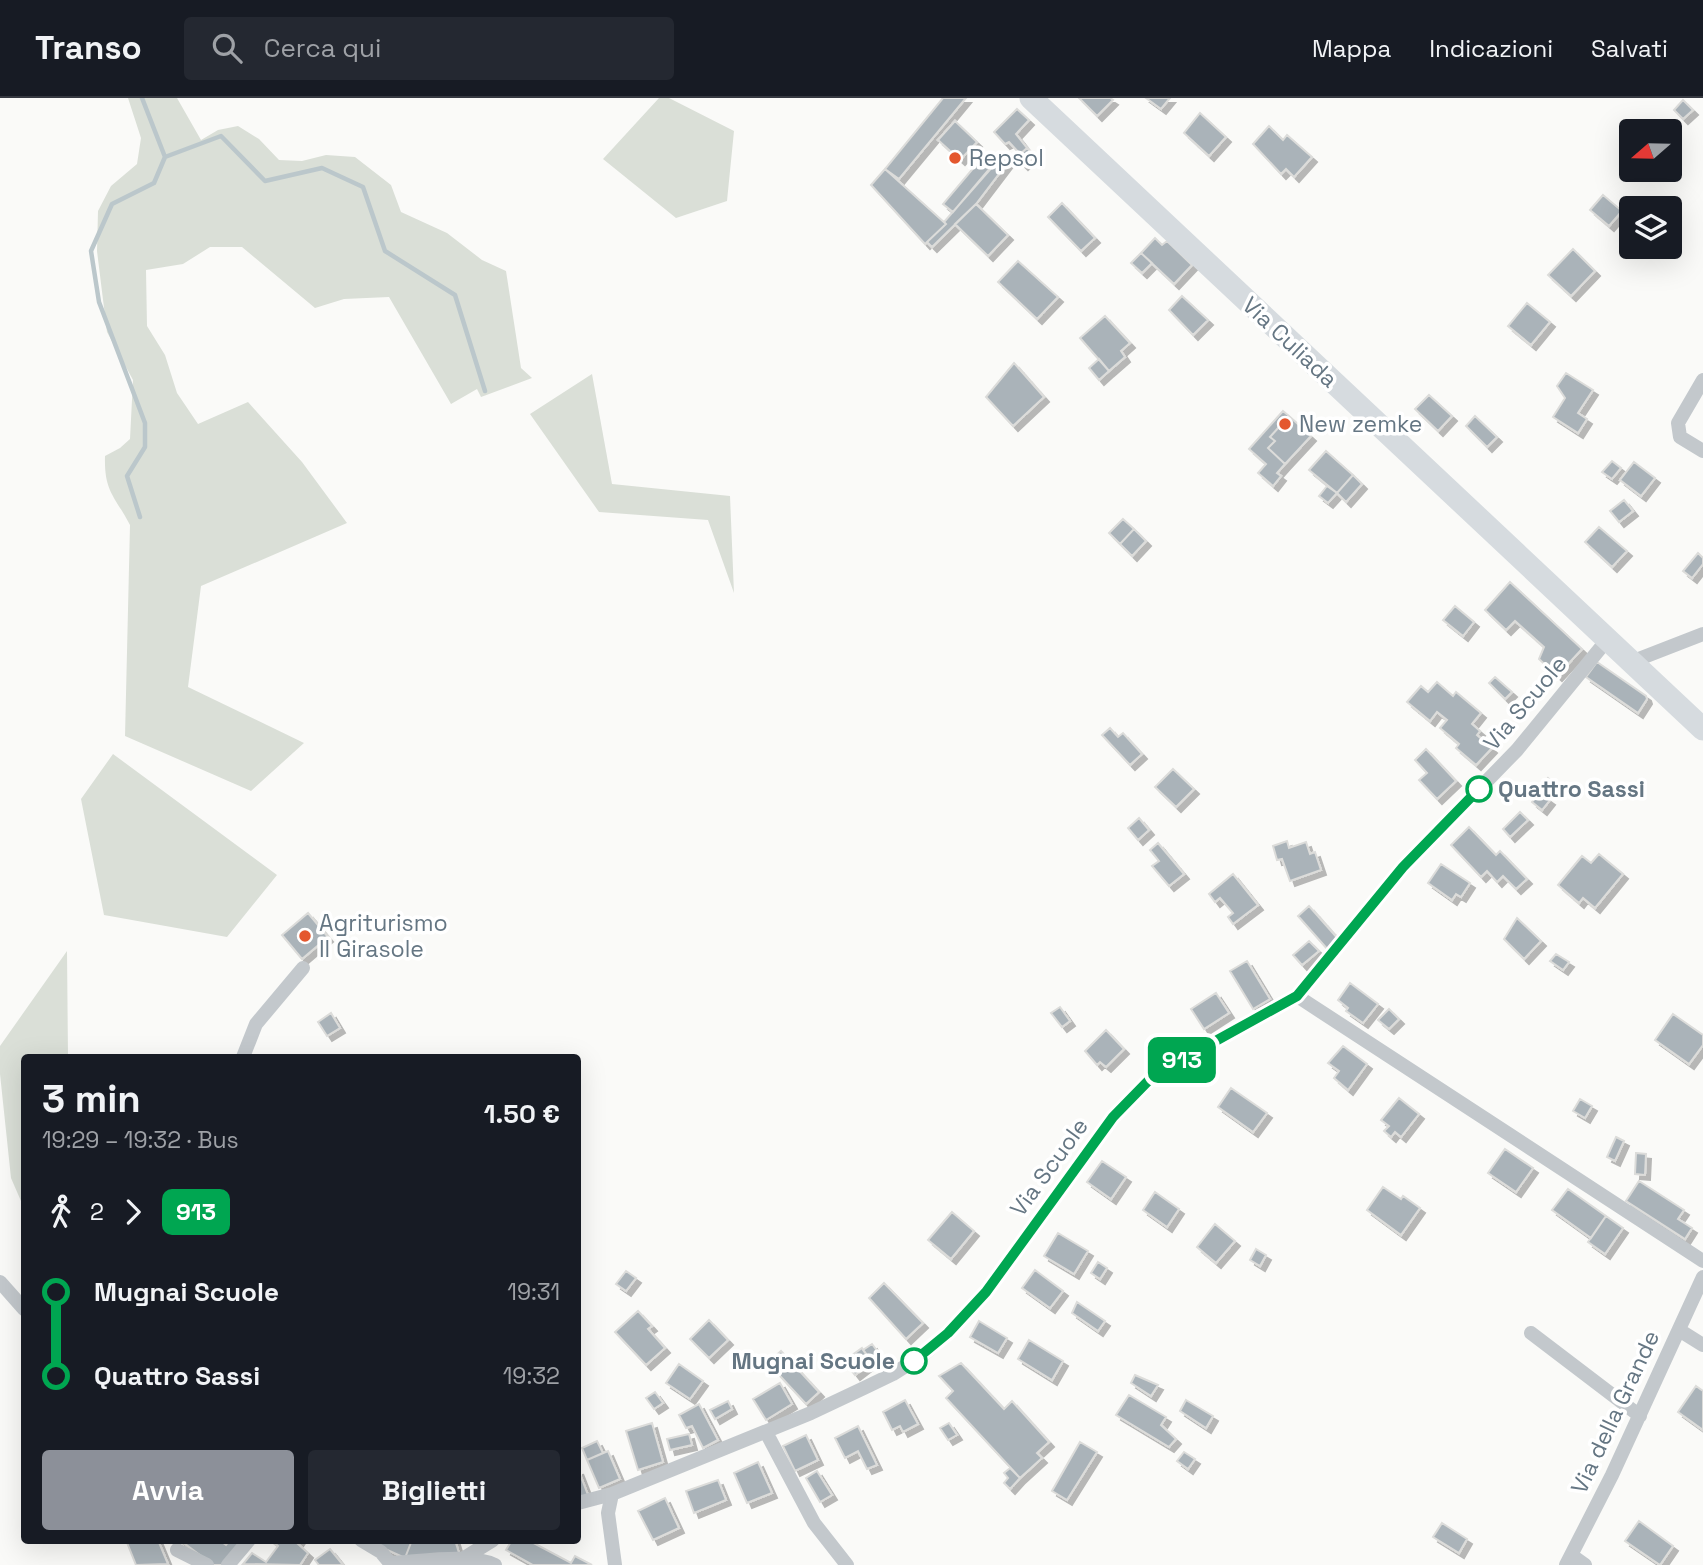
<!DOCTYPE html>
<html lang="it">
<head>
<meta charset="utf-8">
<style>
	:root { --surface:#171b24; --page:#242831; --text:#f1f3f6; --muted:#9ea1a6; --line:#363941; --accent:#8c9099 }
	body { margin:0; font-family:"Space Grotesk",sans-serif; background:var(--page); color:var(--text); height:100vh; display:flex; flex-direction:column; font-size:26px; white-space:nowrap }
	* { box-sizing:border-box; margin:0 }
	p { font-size:23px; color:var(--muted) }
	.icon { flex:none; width:38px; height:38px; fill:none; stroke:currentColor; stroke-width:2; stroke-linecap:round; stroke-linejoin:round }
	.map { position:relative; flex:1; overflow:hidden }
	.side { position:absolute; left:21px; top:956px; width:560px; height:490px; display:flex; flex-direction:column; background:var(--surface); border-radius:7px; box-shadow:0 7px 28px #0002 }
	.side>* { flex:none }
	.badge { padding:0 14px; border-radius:10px; font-size:24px; line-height:46px }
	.needle { width:46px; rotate:250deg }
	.fabs { position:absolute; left:1619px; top:21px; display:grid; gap:14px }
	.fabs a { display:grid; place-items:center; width:63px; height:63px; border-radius:7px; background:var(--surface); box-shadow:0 7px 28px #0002; font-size:35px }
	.map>.badge { position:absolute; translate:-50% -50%; box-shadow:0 0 0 4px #fff }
	.legs { display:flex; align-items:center; gap:10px; height:77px; padding:0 21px; font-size:23px }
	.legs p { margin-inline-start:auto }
	.head { display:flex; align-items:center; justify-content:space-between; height:119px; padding:0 21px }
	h1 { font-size:38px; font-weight:600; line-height:52px }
	.primary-button { display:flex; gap:14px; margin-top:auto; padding:14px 21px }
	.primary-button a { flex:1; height:80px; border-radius:7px; background:var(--accent); color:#fff; font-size:28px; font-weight:600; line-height:80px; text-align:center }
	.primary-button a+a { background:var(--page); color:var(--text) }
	ul { padding:0 21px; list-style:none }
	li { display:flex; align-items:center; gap:24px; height:84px; font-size:26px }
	li i { display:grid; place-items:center; width:10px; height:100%; margin:0 9px; background:currentColor }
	li i::after { content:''; width:18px; height:18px; margin:-9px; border:5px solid; border-radius:50%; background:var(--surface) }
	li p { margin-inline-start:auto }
	li:first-child i { background:linear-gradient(#0000 50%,currentColor 0) }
	li:last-child i { background:linear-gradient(currentColor 50%,#0000 0) }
	header { display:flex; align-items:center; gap:42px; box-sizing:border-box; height:98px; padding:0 35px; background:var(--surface); border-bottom:2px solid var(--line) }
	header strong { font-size:33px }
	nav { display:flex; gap:38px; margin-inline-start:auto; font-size:24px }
	.search { width:490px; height:63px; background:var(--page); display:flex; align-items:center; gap:18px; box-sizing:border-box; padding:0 24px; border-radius:7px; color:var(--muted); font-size:26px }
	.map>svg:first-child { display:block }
	.green { fill:#dadfd7 }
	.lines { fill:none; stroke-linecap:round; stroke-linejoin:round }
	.stream { stroke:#bbc7cb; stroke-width:4.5 }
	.building { fill:#aab3b9; stroke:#dcdcda; stroke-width:2; filter:url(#shadow) }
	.street { stroke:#c3c8cc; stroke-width:14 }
	.primary { stroke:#d6dbdf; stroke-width:23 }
	.line-1-casing { stroke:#fff; stroke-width:16 }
	.line-1 { stroke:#00a651; stroke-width:10 }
	.poi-dot { fill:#e4572e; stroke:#fff; stroke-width:2.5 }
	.stop-1-dot { fill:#fff; stroke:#00a651; stroke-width:3.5 }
	.labels { text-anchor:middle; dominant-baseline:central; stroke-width:7; stroke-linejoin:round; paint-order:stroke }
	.poi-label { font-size:23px; fill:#657683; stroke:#fff; text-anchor:start }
	.street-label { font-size:23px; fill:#657683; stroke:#fff }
	.stop-label { font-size:23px; font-weight:bold; fill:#657683; stroke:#fff; text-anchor:start }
</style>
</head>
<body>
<header>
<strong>Transo</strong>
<div class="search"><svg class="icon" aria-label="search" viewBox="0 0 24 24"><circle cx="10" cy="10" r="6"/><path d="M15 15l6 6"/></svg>Cerca qui</div>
<nav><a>Mappa</a><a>Indicazioni</a><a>Salvati</a></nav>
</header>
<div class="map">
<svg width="1703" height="1467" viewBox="0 0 1703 1467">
	<defs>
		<filter id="shadow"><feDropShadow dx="5" dy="5" stdDeviation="0" flood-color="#0004"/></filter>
	</defs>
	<rect width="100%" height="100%" fill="#fafaf8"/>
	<path class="green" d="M128 0H177L201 42 218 32 238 28 259 41 279 62 302 63 326 57 355 59 391 87 401 114 447 135 482 162 506 173 521 270 532 280 481 299 477 291 451 306 389 199 344 201 315 210 242 149H210L183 166 146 172 147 228 165 257 177 295 198 326 248 304 302 364 347 425 201 488 188 589 304 645 251 693 125 638 130 427C115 398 104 394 105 358L120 350 130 341 133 282 107 234 97 153 98 113 111 88 137 66 141 40Z
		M659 0H669L734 33 727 103 676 120 603 61Z
		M592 276 612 386 730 398 734 495 708 422 599 414 530 316Z
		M113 656 277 777 227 839 104 817 81 701Z
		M67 853 68 959H24V1110L11 1080 0 976V948Z"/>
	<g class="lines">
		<path class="stream" d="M165 59 221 38 265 83 322 70 363 89 385 153 455 197 485 293
			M140 419 127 378 145 349V325L99 204 91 153 112 106 154 85 165 59 142 0"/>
	</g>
	<path class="building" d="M943 0H966L899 81 885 71Z
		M1079 0H1110L1113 2 1097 18Z
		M1146 0H1170L1161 11Z
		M1683 2 1693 12 1683 21 1674 12Z
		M1017 11 1029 22 1016 36 1027 50 1020 56 1009 44 1005 46 994 34Z
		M1200 15 1226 39 1209 58 1184 35Z
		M955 23 977 44 960 62 938 42Z
		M1269 28 1283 42 1287 37 1312 59 1294 79 1286 71 1281 76 1253 46Z
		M1027 50 1034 57 1023 67 1016 60Z
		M1001 59 1008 64 976 106 932 149 927 144 946 126 944 124Z
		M981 61 991 69 953 114 943 106Z
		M885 71 946 126 925 146 871 87Z
		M1603 97 1622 113 1609 128 1590 112Z
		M1062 105 1095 140 1081 153 1048 119Z
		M976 106 1008 137 988 158 955 126Z
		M1155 140 1162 147 1167 143 1192 167 1174 186 1141 155Z
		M1573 151 1595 173 1571 198 1548 177Z
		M1141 155 1152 165 1142 175 1131 165Z
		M1018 163 1058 199 1037 221 998 184Z
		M1182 198 1208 222 1193 237 1169 212Z
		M1527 205 1550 224 1531 247 1508 228Z
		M1105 218 1130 245 1121 253 1125 259 1109 273 1080 240Z
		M1099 261 1109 273 1099 282 1089 270Z
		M1014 265 1044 299 1013 328 986 299Z
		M1566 275 1593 292 1578 315 1587 321 1578 335 1553 319 1565 300 1557 288Z
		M1429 297 1452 318 1438 333 1415 311Z
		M1283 313 1289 318 1270 339 1275 343 1268 350 1285 366 1277 375 1281 378 1273 388 1258 375 1266 366 1249 351Z
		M1289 318 1311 338 1285 366 1268 350 1275 343 1270 339Z
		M1475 318 1497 339 1487 349 1466 328Z
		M1326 353 1353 377 1337 395 1309 372Z
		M1612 363 1621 370 1612 381 1602 374Z
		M1634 364 1655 380 1641 398 1620 382Z
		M1353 377 1362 386 1346 404 1337 395Z
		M1327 388 1337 395 1328 405 1319 398Z
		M1624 402 1633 413 1619 424 1610 413Z
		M1123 421 1134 431 1120 446 1109 435Z
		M1599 429 1627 453 1612 469 1585 444Z
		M1134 431 1146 443 1132 458 1120 446Z
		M1698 455 1703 460V466L1692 480 1683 473Z
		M1510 484 1582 551 1557 578 1539 561 1544 549 1515 523 1506 532 1485 512Z
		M1455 508 1474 524 1463 538 1443 522Z
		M1597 564 1646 598 1647 601 1638 615 1586 579Z
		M1495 579 1512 594 1505 601 1489 585Z
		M1437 584 1453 598 1456 594 1481 615 1472 626 1480 633 1477 637 1492 650 1476 667 1456 650 1459 646 1440 630 1447 622 1437 614 1430 623 1407 604 1421 588 1428 594Z
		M1110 630 1118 639 1123 635 1142 656 1130 667 1102 637Z
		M1426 651 1456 683 1437 701 1419 682 1427 675 1415 662Z
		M1173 671 1194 691 1176 709 1155 689Z
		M1548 680 1558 688 1552 696 1541 689Z
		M1539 694 1550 702 1542 712 1532 704Z
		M1520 714 1528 722 1510 739 1503 731Z
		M1139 720 1149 732 1138 742 1128 730Z
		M1469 729 1496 757 1500 753 1527 781 1516 791 1503 778 1497 784 1487 773 1481 779 1451 747Z
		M1287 743 1289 750 1306 744 1310 756 1315 754 1321 772 1290 783 1282 761 1277 762 1273 748Z
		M1158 745 1184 776 1169 788 1152 768 1159 763 1150 752Z
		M1599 756 1623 776 1595 810 1583 800 1579 805 1558 787 1582 758 1591 765Z
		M1441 766 1470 785 1461 799 1456 796 1452 802 1428 785Z
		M1233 776 1258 807 1233 826 1228 819 1233 815 1220 800 1215 804 1209 796Z
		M1309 808 1340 843 1329 853 1298 818Z
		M308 815 328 839 302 861 282 837Z
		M1517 820 1541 843 1524 861 1504 841Z
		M1309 843 1319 853 1302 867 1293 857Z
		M1556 856 1569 864 1563 872 1550 863Z
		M1247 863 1270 901 1253 911 1230 873Z
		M1350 885 1378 906 1363 925 1346 913 1348 910 1338 902Z
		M1216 895 1229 915 1204 931 1191 911Z
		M1060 909 1070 923 1062 929 1051 915Z
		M1389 911 1399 921 1389 931 1378 922Z
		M331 915 340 930 327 938 318 924Z
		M1673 916 1703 937V947L1689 966 1655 942Z
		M1106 932 1124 951 1106 969 1100 964 1097 967 1085 953Z
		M1343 948 1367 966 1348 992 1334 980 1339 973 1328 965Z
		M1231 990 1267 1015 1253 1034 1218 1009Z
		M1399 1000 1419 1016 1401 1039 1395 1034 1391 1039 1384 1033 1389 1028 1381 1022Z
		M1580 1001 1592 1008 1585 1020 1573 1013Z
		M1616 1039 1624 1043 1615 1063 1607 1059Z
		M1505 1051 1533 1070 1516 1094 1488 1075Z
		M1636 1055 1646 1056 1645 1077 1635 1076Z
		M1102 1063 1126 1079 1111 1101 1087 1084Z
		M1639 1083 1684 1112 1678 1121 1692 1130 1685 1141 1626 1103Z
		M1383 1089 1401 1101 1403 1098 1420 1110 1401 1137 1367 1112Z
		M1568 1091 1606 1118 1591 1140 1552 1112Z
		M1155 1094 1179 1111 1167 1129 1143 1112Z
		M952 1114 974 1133 951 1161 928 1142Z
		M1606 1118 1623 1130 1605 1156 1588 1144Z
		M1215 1126 1235 1143 1216 1165 1197 1149Z
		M1058 1135 1088 1153 1074 1176 1044 1158Z
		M1256 1151 1266 1157 1260 1168 1250 1162Z
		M1098 1164 1107 1170 1100 1181 1091 1175Z
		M1035 1172 1063 1193 1050 1210 1022 1190Z
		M626 1173 636 1180 626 1193 616 1186Z
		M884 1185 923 1225 906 1241 869 1200Z
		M1077 1204 1105 1223 1098 1233 1072 1215Z
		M638 1213 652 1228 648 1231 665 1250 646 1267 615 1234Z
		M709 1222 728 1242 709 1260 690 1241Z
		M979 1223 1007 1240 998 1255 970 1239Z
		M1029 1242 1063 1263 1052 1282 1018 1261Z
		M872 1246 881 1258 872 1264 863 1252Z
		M862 1250 872 1264 855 1277 844 1263Z
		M781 1253 819 1294 806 1306 768 1265Z
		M961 1265 1004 1311 1012 1303 1049 1344 1037 1355 1042 1360 1020 1380 946 1300 953 1293 939 1278Z
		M679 1266 703 1283 690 1301 666 1285Z
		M1135 1277 1158 1287 1151 1298 1131 1285Z
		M780 1285 792 1306 766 1322 753 1301Z
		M1696 1288 1703 1293V1332L1678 1314Z
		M655 1294 663 1305 654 1311 646 1300Z
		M1129 1297 1166 1319 1161 1327 1176 1341 1169 1349 1116 1317Z
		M905 1302 918 1326 903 1334 900 1328 892 1332 883 1314Z
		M1186 1302 1213 1318 1206 1330 1180 1313Z
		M728 1303 732 1311 715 1321 710 1312Z
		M699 1306 718 1342 703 1350 692 1328 686 1330 679 1317Z
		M652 1325 663 1364 638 1372 626 1333Z
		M949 1325 957 1337 948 1342 940 1330Z
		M858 1328 877 1367 867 1371 858 1353 845 1360 835 1340Z
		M689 1336 692 1347 670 1352 667 1341Z
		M806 1337 818 1362 795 1373 783 1348Z
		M597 1343 603 1355 587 1362 582 1350Z
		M1080 1344 1097 1354 1067 1402 1052 1393Z
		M608 1353 620 1381 599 1390 587 1362Z
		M1184 1354 1195 1361 1188 1371 1177 1363Z
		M758 1364 772 1395 747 1405 734 1375Z
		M1010 1370 1020 1380 1010 1391 1004 1385 1008 1380 1004 1375Z
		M578 1371 588 1397 578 1401Z
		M817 1373 832 1397 820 1404 806 1380Z
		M718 1382 726 1402 694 1415 686 1393Z
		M665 1400 679 1430 653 1442 638 1413Z
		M1639 1423 1673 1448 1660 1467 1625 1443Z
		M1442 1425 1467 1441 1459 1455 1433 1439Z
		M126 1442H158L168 1466 136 1467Z
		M180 1442H219L226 1447 230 1442H238L243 1447 224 1467H213Z
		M271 1442H299L297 1445 308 1455 300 1467 243 1466 252 1455 266 1464 278 1448Z
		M375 1442H412L405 1460 374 1446Z
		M412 1442H455L459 1455 405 1460Z
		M512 1442H528L571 1465 575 1458 592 1467H533L506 1452Z
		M330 1451 343 1467H319L315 1462Z"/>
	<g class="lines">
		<path class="street" d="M1703 282 1678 325 1680 339 1703 353
			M1631 564 1703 536
			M1297 898 1703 1163
			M243 959 256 926 303 870
			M0 1184 24 1211
			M1679 1232 1703 1247
			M1531 1235 1640 1318
			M766 1334 814 1425 847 1467
			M612 1396 608 1415 615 1467
			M578 1405 612 1396 811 1315 864 1290 893 1276 923 1257 948 1235 986 1194 1113 1019 1154 977 1297 898 1403 769 1517 652 1607 542
			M361 1442 381 1454 390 1465C418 1464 470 1455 495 1467
			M177 1452 207 1467
			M1571 1457 1585 1467
			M461 1462 493 1442
			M228 1467 249 1442
			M1566 1467 1612 1377 1703 1179"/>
		<path class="primary" d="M1031 0 1703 631"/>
	</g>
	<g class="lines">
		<g class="line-1-casing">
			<path id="line-1" d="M914 1263 948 1235 986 1194 1113 1019 1154 977 1297 898 1403 769 1479 691"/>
		</g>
		<use href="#line-1" class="line-1"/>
	</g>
	<g class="poi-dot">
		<circle cx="955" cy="60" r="7"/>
		<circle cx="1285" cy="326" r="7"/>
		<circle cx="305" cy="838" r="7"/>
	</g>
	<g class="stop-1-dot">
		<circle cx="1479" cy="691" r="12"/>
		<circle cx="914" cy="1263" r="12"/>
	</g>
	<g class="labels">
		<g class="poi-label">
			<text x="969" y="60">Repsol</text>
			<text x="1299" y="326">New zemke</text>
			<text x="319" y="825">Agriturismo<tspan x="319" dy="26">Il Girasole</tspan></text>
		</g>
		<g class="street-label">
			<text transform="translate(1290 244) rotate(43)">Via Culiada</text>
			<text transform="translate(1525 605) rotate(-50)">Via Scuole</text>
			<text transform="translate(1049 1069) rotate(-54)">Via Scuole</text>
			<text transform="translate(1615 1314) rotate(-65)">Via della Grande</text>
		</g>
		<g class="stop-label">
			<text x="1498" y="691">Quattro Sassi</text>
			<text x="895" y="1263" text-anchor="end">Mugnai Scuole</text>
		</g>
	</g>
</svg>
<div class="fabs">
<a><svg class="needle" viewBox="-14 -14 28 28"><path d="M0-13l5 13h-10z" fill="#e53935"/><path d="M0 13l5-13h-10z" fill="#9ea1a6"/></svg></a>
<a><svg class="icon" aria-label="layers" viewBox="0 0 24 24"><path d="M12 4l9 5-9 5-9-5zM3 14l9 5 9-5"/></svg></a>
</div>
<b class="badge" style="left:1182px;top:962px;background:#00a651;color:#fff">913</b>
<section class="side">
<div class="head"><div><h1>3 min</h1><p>19:29 – 19:32 · Bus</p></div><b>1.50 €</b></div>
<div class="legs"><svg class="icon" aria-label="walk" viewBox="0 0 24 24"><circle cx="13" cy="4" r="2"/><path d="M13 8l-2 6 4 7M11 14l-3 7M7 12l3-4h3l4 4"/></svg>2<svg class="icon" aria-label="forward" viewBox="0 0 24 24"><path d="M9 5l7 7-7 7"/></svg><b class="badge" style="background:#00a651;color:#fff">913</b></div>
<ul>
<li><i style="color:#00a651"></i><b>Mugnai Scuole</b><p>19:31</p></li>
<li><i style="color:#00a651"></i><b>Quattro Sassi</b><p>19:32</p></li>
</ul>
<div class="primary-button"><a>Avvia</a><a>Biglietti</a></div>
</section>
</div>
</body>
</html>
